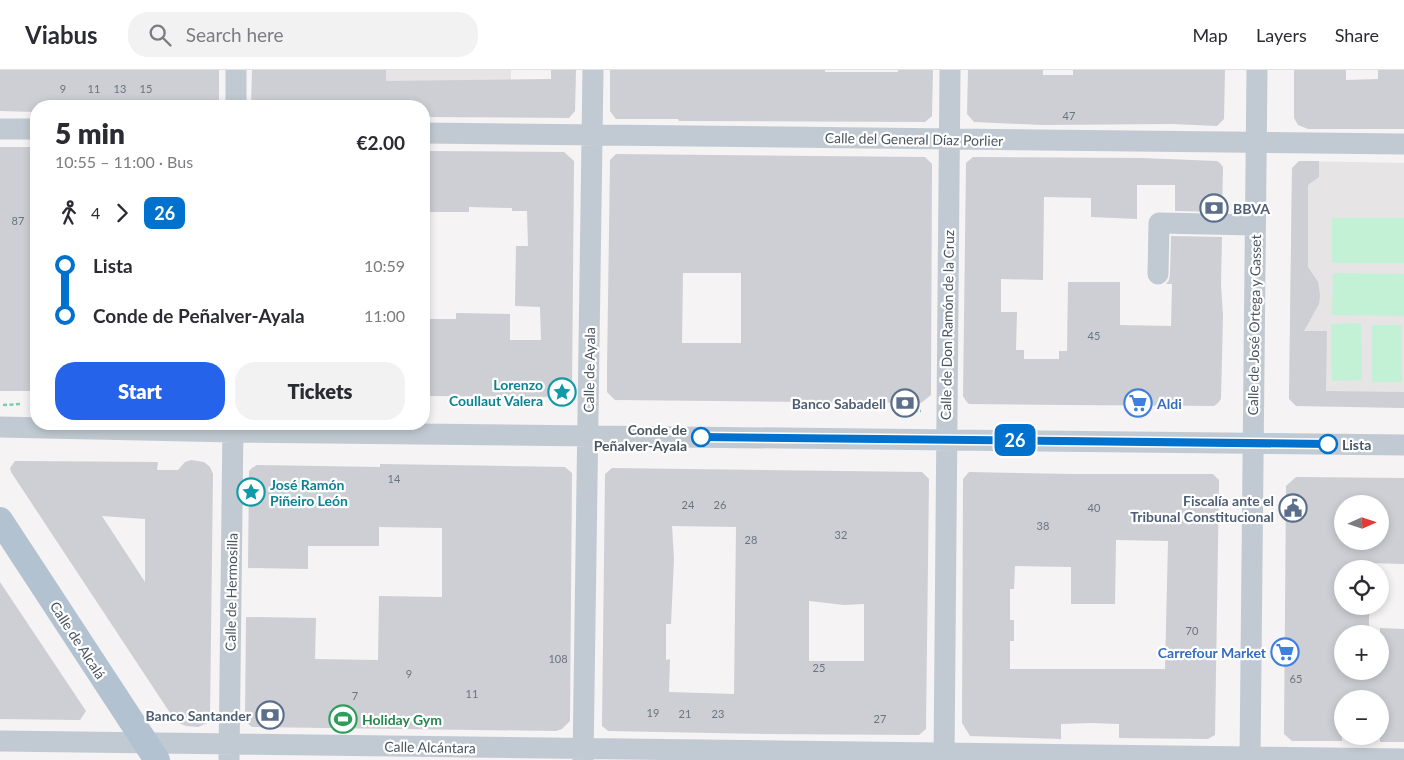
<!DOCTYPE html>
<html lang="en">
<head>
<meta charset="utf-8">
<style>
	:root { --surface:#fff; --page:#f2f2f3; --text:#2b2b33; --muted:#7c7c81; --line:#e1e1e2; --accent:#2563eb }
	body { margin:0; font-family:Lato,sans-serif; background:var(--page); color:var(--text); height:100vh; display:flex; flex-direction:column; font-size:19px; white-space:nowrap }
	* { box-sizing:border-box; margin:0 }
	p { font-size:16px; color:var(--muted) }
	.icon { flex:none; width:28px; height:28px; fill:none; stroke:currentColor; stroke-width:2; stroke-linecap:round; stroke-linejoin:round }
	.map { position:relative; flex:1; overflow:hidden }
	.drawer { position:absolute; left:30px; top:30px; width:400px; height:330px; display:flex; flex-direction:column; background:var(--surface); border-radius:20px; box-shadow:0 2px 8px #0003 }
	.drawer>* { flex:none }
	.badge { padding:0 10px; border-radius:8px; font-size:18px; line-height:32px }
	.needle { width:32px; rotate:87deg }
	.controls { position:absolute; left:1334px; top:425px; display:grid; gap:10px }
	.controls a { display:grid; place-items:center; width:55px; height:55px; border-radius:50%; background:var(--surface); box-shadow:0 2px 8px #0003; font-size:25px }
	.map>.badge { position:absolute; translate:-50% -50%; box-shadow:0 0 0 2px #fff }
	.legs { display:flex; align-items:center; gap:8px; height:55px; padding:0 25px; font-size:16px }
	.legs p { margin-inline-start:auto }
	.headline { display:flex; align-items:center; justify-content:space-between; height:85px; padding:0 25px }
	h1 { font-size:28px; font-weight:800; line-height:38px }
	.primary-button { display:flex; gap:10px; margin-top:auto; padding:10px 25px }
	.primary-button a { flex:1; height:58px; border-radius:20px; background:var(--accent); color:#fff; font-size:20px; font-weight:800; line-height:58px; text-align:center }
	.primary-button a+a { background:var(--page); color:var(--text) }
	ul { padding:0 25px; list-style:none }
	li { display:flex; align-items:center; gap:18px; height:50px; font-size:19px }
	li i { display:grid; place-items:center; width:8px; height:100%; margin:0 6px; background:currentColor }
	li i::after { content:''; width:12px; height:12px; margin:-6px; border:4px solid; border-radius:50%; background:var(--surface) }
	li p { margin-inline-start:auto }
	li:first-child i { background:linear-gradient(#0000 50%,currentColor 0) }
	li:last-child i { background:linear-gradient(currentColor 50%,#0000 0) }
	header { display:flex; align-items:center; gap:30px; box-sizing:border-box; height:70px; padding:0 25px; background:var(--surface); border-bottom:1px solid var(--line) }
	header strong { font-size:24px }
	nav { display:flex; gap:28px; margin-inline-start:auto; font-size:18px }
	.search { width:350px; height:45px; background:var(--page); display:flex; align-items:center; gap:12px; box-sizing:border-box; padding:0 18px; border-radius:20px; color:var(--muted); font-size:19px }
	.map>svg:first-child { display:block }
	.education { fill:#e6e4e5 }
	.green { fill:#c3f1d5 }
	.building { fill:#cdcfd5; fill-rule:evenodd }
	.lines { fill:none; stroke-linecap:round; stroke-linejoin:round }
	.path { stroke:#7ad0a6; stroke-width:2.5; stroke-dasharray:4 2.5; stroke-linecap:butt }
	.minor { stroke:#c1cad2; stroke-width:21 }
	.major { stroke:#b3c2d1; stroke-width:26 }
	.line-1-casing { stroke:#fff; stroke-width:11 }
	.line-1 { stroke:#0072ce; stroke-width:8 }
	.stop-1-dot { fill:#fff; stroke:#0072ce; stroke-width:2.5 }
	.labels { text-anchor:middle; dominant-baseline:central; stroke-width:4.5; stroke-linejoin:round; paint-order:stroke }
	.number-label { font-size:11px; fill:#6b747e }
	.street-label { font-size:14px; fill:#4a5661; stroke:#fff }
	.service-label { font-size:14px; font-weight:bold; fill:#4e5e75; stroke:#fff; text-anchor:end }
	.culture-label { font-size:14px; font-weight:bold; fill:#0d838f; stroke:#fff; text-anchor:end }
	.shop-label { font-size:14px; font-weight:bold; fill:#366cbe; stroke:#fff; text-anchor:start }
	.stop-label { font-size:14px; font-weight:bold; fill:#4a5661; stroke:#fff; text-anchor:end }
	.leisure-label { font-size:14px; font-weight:bold; fill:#27864d; stroke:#fff; text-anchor:start }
</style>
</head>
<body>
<header>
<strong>Viabus</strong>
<div class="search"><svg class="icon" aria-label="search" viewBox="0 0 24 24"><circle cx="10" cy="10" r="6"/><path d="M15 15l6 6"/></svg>Search here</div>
<nav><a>Map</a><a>Layers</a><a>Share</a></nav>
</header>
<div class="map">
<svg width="1404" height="690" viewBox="0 0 1404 690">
	<rect width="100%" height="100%" fill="#f5f3f3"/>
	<path class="education" d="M386 0H511V47H424V36H386Z
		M1299 91 1404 93V338L1289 329 1292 98Z"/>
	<path class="green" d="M1332 148H1404V193H1332Z
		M1333 203 1404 204V246L1332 245Z
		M1361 253 1362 310 1332 311 1331 254Z
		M1372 255H1402V312H1372Z"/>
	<path class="building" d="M0 0H219V36H36V42L0 41Z
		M252 0H386V11L551 9V0H576L575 41 569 48 424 47V36H251Z
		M610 0H825V2H898V0H933L932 46 925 52 679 51 678 49H616L610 41Z
		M968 0H1043V5H1073V0H1225L1224 49 1217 56 1172 54 1043 55 974 52 967 44Z
		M1294 0H1346V10L1378 9V0H1404V59H1308L1298 55 1294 48Z
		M0 77H36V321H0Z
		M424 81 564 82 574 91 572 322 566 327 424 326V249H456V243L510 244V270H541L540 237 515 236 516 176H528L527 141H512V138L469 137V142H424Z
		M616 84 925 87 932 94 931 325 921 333 615 330 607 322V301L610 90ZM683 203H741V273H682Z
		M973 87 1142 88 1217 91 1220 93 1223 97 1222 142 1175 141V115H1137V149L1091 147V128L1044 127 1043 210 1001 209V242H1017L1016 280H1024V289H1059V281H1067L1068 212H1120V255L1171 256 1172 214H1166L1169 210 1170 204 1171 166 1222 167 1221 214 1223 246 1221 329 1218 333 1214 336 1067 335 969 334 966 331 963 326 966 93Z
		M1299 91H1319V107L1308 115V197L1318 212 1320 225 1319 234 1304 261H1327L1326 321 1404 322V338L1296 336 1289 329 1292 98Z
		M191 390 204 392 210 397 213 404 210 647 207 653 198 657 186 656 176 652 11 402 10 398 15 391H18L158 392 157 400H178L185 392ZM102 446 145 449V512Z
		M380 394 565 397 572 403 570 651 562 659 556 661 252 657 245 651 246 547 316 548 315 589 378 590 379 526 442 527V458L379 457V476H308V499L248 498 249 401 252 398 257 395 380 397Z
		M612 398 922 402 929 409 926 659 919 665 767 664 608 661 602 656 605 406V404ZM672 456 736 457 734 624 669 622 670 589 666 590V554H671L674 489ZM809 531 844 535 864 534V591H809Z
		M969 402 1072 404H1213L1219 410 1215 665 1208 669 1119 668V654L1091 653 1061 654V669L970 666 962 653 963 409ZM1116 470 1168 471 1165 599H1010V571H1014V550H1010V519H1014L1015 496 1071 497V534H1115Z
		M1296 407 1404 408V494L1369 493V499H1342V536H1369V564H1342V601H1380V558L1404 559V672H1380V629H1342V671H1292L1284 664 1286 416ZM1342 434H1380V471H1342Z
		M0 512 86 641 80 650 0 649Z"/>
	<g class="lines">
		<path class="path" d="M3 335 21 334
			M907 341H921"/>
		<path class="minor" d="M236 36V0
			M0 59H36
			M424 63 1404 74
			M1158 204 1159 153 1255 155
			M0 357 233 362 1404 375
			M0 671 1404 689
			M229 690 233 354
			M583 690 593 0
			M944 690 950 0
			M1250 690 1257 0"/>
		<path class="major" d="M0 450 157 690"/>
	</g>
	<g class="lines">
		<g class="line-1-casing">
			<path id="line-1" d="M701 367 1328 374"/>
		</g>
		<use href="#line-1" class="line-1"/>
	</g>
	<defs>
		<g id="bank-ring" transform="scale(1.4375)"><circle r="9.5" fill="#fff" stroke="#5c6f8a" stroke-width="1.5"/><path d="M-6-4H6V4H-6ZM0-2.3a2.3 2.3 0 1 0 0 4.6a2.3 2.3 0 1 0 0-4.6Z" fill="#5c6f8a"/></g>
		<g id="sight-ring" transform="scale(1.4375)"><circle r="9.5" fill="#fff" stroke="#0f9aa8" stroke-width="1.5"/><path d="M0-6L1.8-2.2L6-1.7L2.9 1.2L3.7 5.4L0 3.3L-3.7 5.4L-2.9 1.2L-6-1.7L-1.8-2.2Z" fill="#0f9aa8"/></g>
		<g id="supermarket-ring" transform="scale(1.4375)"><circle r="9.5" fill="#fff" stroke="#3f7fe0" stroke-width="1.5"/><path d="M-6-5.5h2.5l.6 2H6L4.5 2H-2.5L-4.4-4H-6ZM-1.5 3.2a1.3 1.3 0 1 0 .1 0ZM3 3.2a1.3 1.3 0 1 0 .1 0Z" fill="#3f7fe0"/></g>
		<g id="civic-ring" transform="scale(1.4375)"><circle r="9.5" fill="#fff" stroke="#5c6f8a" stroke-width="1.5"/><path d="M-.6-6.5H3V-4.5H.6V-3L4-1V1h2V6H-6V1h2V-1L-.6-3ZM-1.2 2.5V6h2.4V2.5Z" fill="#5c6f8a"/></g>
		<g id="stadium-ring" transform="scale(1.4375)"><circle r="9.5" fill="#fff" stroke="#2e9e5b" stroke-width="1.5"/><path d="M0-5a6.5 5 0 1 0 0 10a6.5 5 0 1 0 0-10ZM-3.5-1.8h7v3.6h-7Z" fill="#2e9e5b"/></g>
	</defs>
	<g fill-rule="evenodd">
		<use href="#bank-ring" x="1214" y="138"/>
		<use href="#sight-ring" x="562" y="322"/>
		<use href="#bank-ring" x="905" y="333"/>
		<use href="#supermarket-ring" x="1138" y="333"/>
		<use href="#sight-ring" x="251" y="422"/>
		<use href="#civic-ring" x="1293" y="438"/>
		<use href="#supermarket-ring" x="1285" y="582"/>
		<use href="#bank-ring" x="270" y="645"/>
		<use href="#stadium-ring" x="343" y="649"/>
	</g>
	<g class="stop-1-dot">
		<circle cx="701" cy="367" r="9"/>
		<circle cx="1328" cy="374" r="9"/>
	</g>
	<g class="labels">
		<g class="number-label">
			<text x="63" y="18">9</text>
			<text x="94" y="18">11</text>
			<text x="120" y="18">13</text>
			<text x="146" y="18">15</text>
			<text x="1069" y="45">47</text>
			<text x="18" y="150">87</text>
			<text x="1094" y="265">45</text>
			<text x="394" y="408">14</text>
			<text x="688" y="434">24</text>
			<text x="720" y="434">26</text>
			<text x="1094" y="437">40</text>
			<text x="1043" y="455">38</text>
			<text x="841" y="464">32</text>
			<text x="751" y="469">28</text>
			<text x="1192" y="560">70</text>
			<text x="558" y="588">108</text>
			<text x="819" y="597">25</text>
			<text x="409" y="603">9</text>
			<text x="1296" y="608">65</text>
			<text x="472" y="623">11</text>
			<text x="355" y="625">7</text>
			<text x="653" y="642">19</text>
			<text x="685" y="643">21</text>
			<text x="718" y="643">23</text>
			<text x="880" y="648">27</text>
		</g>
		<g class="street-label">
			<text transform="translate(914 69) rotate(1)">Calle del General Díaz Porlier</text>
			<text transform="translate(947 255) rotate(-89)">Calle de Don Ramón de la Cruz</text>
			<text transform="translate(1254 255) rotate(-89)">Calle de José Ortega y Gasset</text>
			<text transform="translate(589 300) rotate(-89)">Calle de Ayala</text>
			<text transform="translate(231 522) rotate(-89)">Calle de Hermosilla</text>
			<text transform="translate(78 570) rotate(57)">Calle de Alcalá</text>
			<text transform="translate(430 677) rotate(1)">Calle Alcántara</text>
		</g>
		<g class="service-label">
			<text x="1233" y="138" text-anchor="start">BBVA</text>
			<text x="886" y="333">Banco Sabadell</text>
			<text x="1274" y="430">Fiscalía ante el<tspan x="1274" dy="16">Tribunal Constitucional</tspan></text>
			<text x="251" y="645">Banco Santander</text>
		</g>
		<g class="culture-label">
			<text x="543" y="314">Lorenzo<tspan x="543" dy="16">Coullaut Valera</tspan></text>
			<text x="270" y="414" text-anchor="start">José Ramón<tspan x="270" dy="16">Piñeiro León</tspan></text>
		</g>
		<g class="shop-label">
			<text x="1157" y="333">Aldi</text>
			<text x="1266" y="582" text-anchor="end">Carrefour Market</text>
		</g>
		<g class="stop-label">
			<text x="687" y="359">Conde de<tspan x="687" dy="16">Peñalver-Ayala</tspan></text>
			<text x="1342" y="374" text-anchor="start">Lista</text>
		</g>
		<g class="leisure-label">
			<text x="362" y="649">Holiday Gym</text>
		</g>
	</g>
</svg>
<div class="controls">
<a><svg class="needle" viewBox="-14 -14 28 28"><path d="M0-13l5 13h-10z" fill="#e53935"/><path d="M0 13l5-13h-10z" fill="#7c7c81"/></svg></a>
<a><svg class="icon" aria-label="locate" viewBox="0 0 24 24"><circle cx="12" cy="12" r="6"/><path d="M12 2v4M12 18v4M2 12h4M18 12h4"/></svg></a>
<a>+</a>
<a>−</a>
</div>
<b class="badge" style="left:1015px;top:370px;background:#0072ce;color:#fff">26</b>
<section class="drawer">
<div class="headline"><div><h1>5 min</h1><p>10:55 – 11:00 · Bus</p></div><b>€2.00</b></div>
<div class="legs"><svg class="icon" aria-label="walk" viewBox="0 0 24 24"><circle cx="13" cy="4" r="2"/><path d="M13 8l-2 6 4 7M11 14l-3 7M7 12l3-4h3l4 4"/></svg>4<svg class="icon" aria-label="forward" viewBox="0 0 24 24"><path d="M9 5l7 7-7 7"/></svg><b class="badge" style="background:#0072ce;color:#fff">26</b></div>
<ul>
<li><i style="color:#0072ce"></i><b>Lista</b><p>10:59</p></li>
<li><i style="color:#0072ce"></i><b>Conde de Peñalver-Ayala</b><p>11:00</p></li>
</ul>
<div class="primary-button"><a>Start</a><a>Tickets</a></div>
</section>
</div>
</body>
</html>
